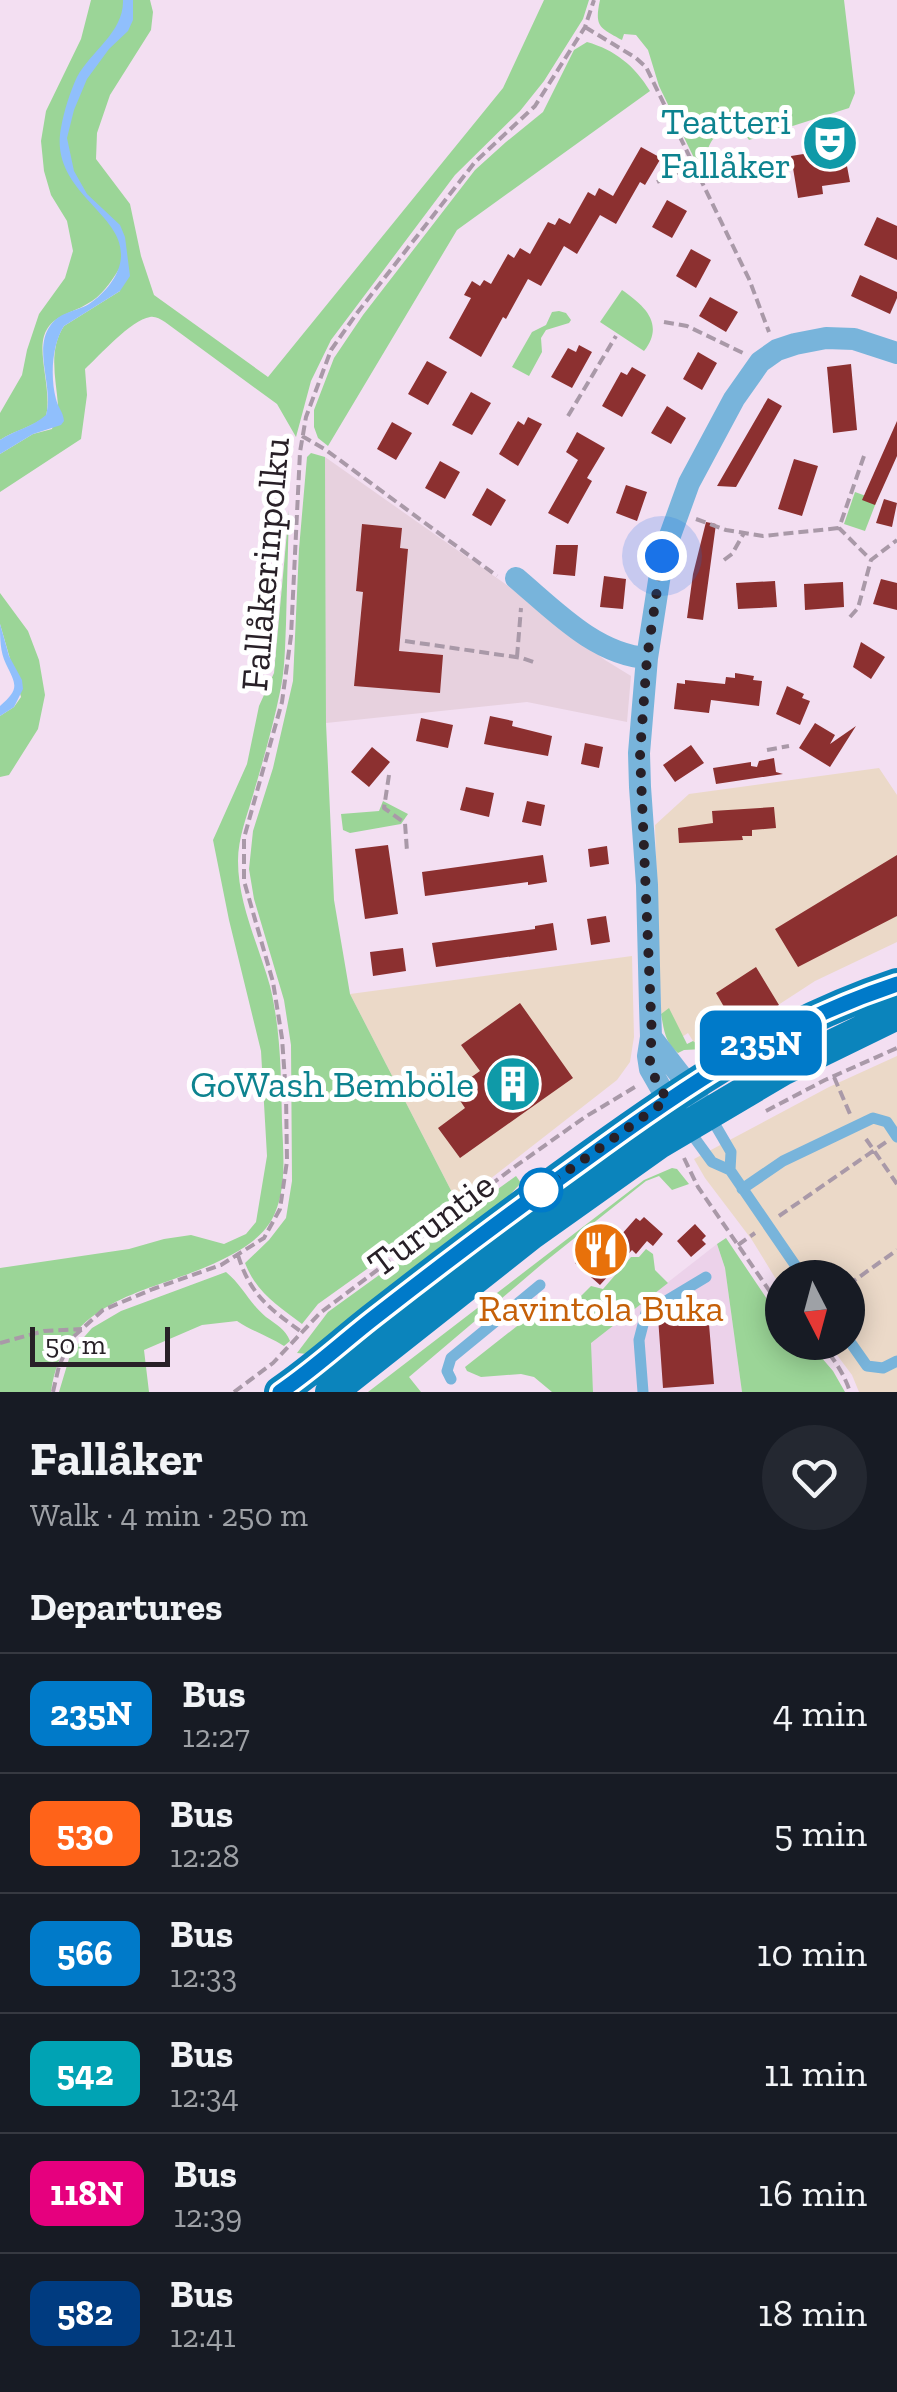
<!DOCTYPE html>
<html lang="en">
<head>
<meta charset="utf-8">
<style>
	:root { --surface:#171b24; --page:#242831; --text:#f1f3f6; --muted:#9ea1a6; --line:#363941 }
	body { margin:0; font-family:"Zilla Slab",serif; background:var(--page); color:var(--text); height:100vh; display:flex; flex-direction:column; font-size:38px; white-space:nowrap }
	* { box-sizing:border-box; margin:0 }
	p { font-size:32px; color:var(--muted) }
	.icon { flex:none; width:55px; height:55px; fill:none; stroke:currentColor; stroke-width:2; stroke-linecap:round; stroke-linejoin:round }
	.map { position:relative; height:1392px; overflow:hidden }
	.details { display:flex; flex-direction:column; background:var(--surface); flex:1 }
	.details>* { flex:none }
	.badge { padding:0 20px; border-radius:15px; font-size:35px; line-height:65px }
	.needle { width:65px; rotate:174deg }
	.fabs { position:absolute; left:765px; top:1260px; display:grid; gap:20px }
	.fabs a { display:grid; place-items:center; width:100px; height:100px; border-radius:50%; background:var(--surface); box-shadow:0 5px 25px #0003; font-size:50px }
	.scale { position:absolute; left:30px; bottom:25px; width:140px; box-sizing:border-box; padding-left:10px; border:5px solid #282027; border-top:0; font-size:28px; line-height:35px; white-space:nowrap; color:#282027; -webkit-text-stroke:8px #fff; paint-order:stroke }
	.you { position:absolute; width:50px; height:50px; margin:-25px; border:8px solid #fff; border-radius:50%; background:#1a73e8; box-shadow:0 0 0 15px #1a73e833 }
	.map>.badge { position:absolute; translate:-50% -50%; box-shadow:0 0 0 5px #fff }
	h2 { padding:0 30px; font-size:38px; line-height:90px }
	.round { display:grid; place-items:center; flex:none; width:105px; height:105px; border-radius:52px; background:var(--page) }
	.headline { display:flex; align-items:center; justify-content:space-between; height:170px; padding:0 30px }
	h1 { font-size:48px; font-weight:700; line-height:75px }
	ul { padding:0; list-style:none }
	li { display:flex; align-items:center; gap:30px; height:120px; padding:0 30px; border-top:2px solid var(--line) }
	li div { flex:1 }
	li b { display:block; font-size:38px }
	li em { font-style:normal }
	li .badge { min-width:110px; font-weight:700; text-align:center }
	.map>svg:first-child { display:block }
	.commercial { fill:#ebd9c8 }
	.built { fill:#ecd2ea }
	.education { fill:#e7d1de }
	.green { fill:#9bd597 }
	.water { fill:#90bffc }
	.building { fill:#8c3030 }
	.lines { fill:none; stroke-linecap:round; stroke-linejoin:round }
	.path { stroke:#a999a8; stroke-width:4; stroke-dasharray:10 5; stroke-linecap:butt }
	.lane { stroke:#78b4db; stroke-width:11 }
	.street { stroke:#78b4db; stroke-width:22 }
	.primary { stroke:#0b84bc; stroke-width:32 }
	.line-casing { stroke:#fff; stroke-width:22 }
	.line { stroke:#007ac9; stroke-width:15 }
	.walk { stroke:#282027; stroke-width:10; stroke-dasharray:0 18 }
	.stop-dot { fill:#fff; stroke:#007ac9; stroke-width:5 }
	.labels { text-anchor:middle; dominant-baseline:central; stroke-width:10; stroke-linejoin:round; paint-order:stroke }
	.culture-label { font-size:38px; fill:#0d838f; stroke:#fff; text-anchor:end }
	.street-label { font-size:38px; fill:#282027; stroke:#fff }
	.food-label { font-size:38px; fill:#c56008; stroke:#fff }
</style>
</head>
<body>
<div class="map">
<svg width="897" height="1392" viewBox="0 0 897 1392">
	<rect width="100%" height="100%" fill="#f3dff2"/>
	<path class="commercial" d="M879 768 897 795V942L815 981 738 1031 704 1049 693 1041 688 1033 682 1037 669 1009 661 1014 655 825 689 794Z
		M632 956 634 1037 630 1062 617 1080 458 1204 350 994Z
		M897 1056V1392H859L852 1375 828 1343 848 1342V1278H782V1289L752 1240 705 1178 694 1159 829 1087Z"/>
	<path class="built" d="M717 1244 725 1268 742 1392H593L590 1343Z"/>
	<path class="education" d="M325 457 504 583 605 660 631 676 627 722 527 702 326 723Z"/>
	<path class="green" d="M91 0H150L153 12 151 30 110 95 97 133 96 159 130 204 141 256 154 295 268 377 503 88 544 0H589L583 19 544 81 520 111 455 175 331 340 311 381 296 437 277 404 165 322C160 319 155 316 150 317 131 320 99 356 85 369L87 395 81 439 0 492V454L33 434 52 429C54 422 58 412 58 405 56 379 48 350 64 326L120 291 119 269C111 282 101 297 87 304 71 314 51 315 44 336 38 356 52 392 46 416 33 427 15 430 0 440V413L22 375 27 350 39 314 65 278 73 251 67 221 51 195 44 171 41 141 46 111 81 39Z
		M600 0H844L855 93 849 108 749 140 741 128 729 125C717 132 708 142 707 155L695 160 659 86 648 50 636 35 624 34 622 40C600 28 594 27 600 0Z
		M587 42C615 50 635 66 650 91L457 230 328 446 318 438 314 427V410L334 358 363 315 475 170 506 142 543 112 574 50Z
		M622 290C645 306 665 324 644 351L600 322Z
		M559 311 566 313 571 320 569 323 546 330 541 338 542 352 529 376 512 367 532 332 546 325 552 312Z
		M311 453 325 457 326 723 334 900 350 994 458 1204 318 1304 302 1324C278 1306 256 1292 245 1263L269 1240 286 1218 292 1181 291 1045 284 1000 254 899 249 869 253 831 273 768 293 681 299 549 307 457Z
		M855 492 877 500 865 531 844 524Z
		M289 510C288 548 287 586 286 624 285 646 285 670 280 692 273 726 263 761 253 795 247 816 238 838 238 861 238 904 259 946 270 986 281 1031 281 1077 282 1122 283 1151 287 1185 275 1213 267 1232 251 1244 233 1254 160 1295 66 1289 51 1392H0V1268L129 1249 164 1239 191 1235 224 1244 246 1234 256 1222 267 1156 261 1051 229 920 213 840 247 764 259 706 274 673Z
		M0 593 28 631 39 660 45 695 38 729 9 775 0 777V716L14 707 21 697 0 624Z
		M383 801 408 814 401 824 350 833 343 830 341 814 379 811Z
		M669 1008 687 1044 693 1041 704 1049 684 1050 678 1053C665 1043 664 1030 661 1014Z
		M672 1168 677 1169 689 1184 672 1190 659 1176 646 1181 542 1264 409 1377 421 1392H368L644 1180Z
		M516 1176 521 1183 491 1215 307 1354 297 1353 328 1312Z
		M726 1238 773 1308 782 1317V1342L809 1343 833 1371 845 1392H742L725 1268 717 1244Z
		M646 1249 653 1254 655 1270 668 1283 591 1343 593 1392H552L534 1377 521 1374 481 1377 467 1371 465 1367 545 1304 559 1318 591 1286 603 1289 631 1257H639Z
		M226 1272C242 1285 250 1304 266 1317 277 1325 285 1329 290 1341L284 1346C268 1336 252 1331 237 1321L202 1325 144 1350 149 1392H59L71 1352 92 1328 121 1311Z"/>
	<path class="water" d="M123 0H133V20L128 31 109 49 87 79 74 110 67 138 74 171 87 194 120 225 125 237 130 276 120 291 64 326C52 344 50 377 56 399 58 408 63 411 64 421L61 425 33 434 0 454V440C15 430 33 427 46 415 54 388 33 350 50 326 61 311 75 312 89 304 105 294 122 273 121 254 121 212 49 190 61 128 64 111 70 92 77 77 91 51 124 32 123 0Z
		M0 624 9 656 22 680 23 689 14 707 0 716V706C19 689 17 686 6 664 0 652 0 637 0 624Z"/>
	<path class="building" d="M840 129 850 182 822 186 823 194 798 198 791 156 816 152 813 133Z
		M641 147 661 158 645 185 640 182 616 224 600 215 577 254 564 246 541 286 528 279 506 319 503 317 481 357 449 338 471 298 464 295 472 281 480 286 484 280 491 284 508 254 514 258 520 248 530 254 548 222 555 225 559 218 570 224 588 192 595 196 599 188 613 196Z
		M667 200 687 211 672 238 652 227Z
		M877 217 897 226V260L864 245Z
		M691 249 711 260 696 288 676 276Z
		M860 275 897 292V298L890 314 851 296Z
		M710 297 738 312 726 332 699 316Z
		M579 345 592 352 572 388 551 377 568 348 576 352Z
		M698 352 717 363 702 390 683 379Z
		M427 361 447 372 428 405 408 394Z
		M851 364 857 430 833 433 827 367Z
		M632 367 646 375 622 417 602 406 621 372 627 375Z
		M471 392 491 403 472 435 452 425Z
		M768 398 782 406 736 487 717 486Z
		M667 406 686 418 671 444 651 433Z
		M528 417 542 424 518 466 499 454 518 421 524 425Z
		M897 421V456L875 505 862 500Z
		M392 422 412 433 396 460 377 449Z
		M577 432 605 448 587 478 592 481 568 524 548 513 578 460 566 452Z
		M794 459 818 466 802 516 778 509Z
		M440 461 460 472 445 499 425 488Z
		M626 485 647 492 637 521 616 513Z
		M487 488 506 500 491 526 472 515Z
		M884 499 897 503 892 527 876 523Z
		M706 522 716 524 703 620 687 618 693 574Z
		M362 524 402 528 400 548 408 549 399 651 443 655 440 693 354 686 363 592 356 591Z
		M556 545H578L575 576 553 574Z
		M604 576 626 579 623 609 600 607Z
		M881 579 897 583V610L873 604Z
		M775 581 777 607 738 609 736 583Z
		M843 582 844 607 805 610 804 584Z
		M861 642 885 657 871 679 853 667Z
		M735 673 754 676 753 680 762 681 759 706 711 700 709 713 674 709 677 683 685 684V680L725 684 726 677 735 678Z
		M787 686 804 694 802 698 810 701 800 725 776 714Z
		M490 716 513 721 512 726 552 736 548 756 484 744Z
		M421 718 453 725 448 748 416 741Z
		M815 723 835 735 830 744 856 726 830 767 799 748Z
		M585 743 603 747 599 768 581 764Z
		M691 745 704 763 675 782 663 765Z
		M372 747 390 762 369 787 351 772Z
		M774 758 776 772 783 774 716 784 713 768 751 762V766L757 767 759 761Z
		M466 787 494 793 489 817 460 810Z
		M527 801 545 805 541 826 522 822Z
		M774 807 776 828 752 830V836H742L743 840 679 843 678 828 713 823 712 811Z
		M388 845 398 914 365 919 355 849Z
		M607 846 609 864 590 867 588 849Z
		M543 855 547 882 528 885V882L425 896 422 872Z
		M897 855V916L798 967 775 929Z
		M606 916 610 942 591 945 587 919Z
		M553 923 557 950 436 967 432 943 535 929V926Z
		M403 948 406 971 373 976 370 952Z
		M756 967 779 1005 738 1031 716 993Z
		M520 1003 573 1078 460 1158 438 1128 465 1108 453 1090 480 1071 461 1045Z
		M644 1217 663 1234 653 1246 647 1241 636 1254 632 1250 600 1285 575 1263 609 1225 621 1235 636 1218 640 1221Z
		M695 1224 706 1236 702 1240 706 1244 691 1257 677 1241Z
		M708 1312 714 1384 663 1388 658 1317Z"/>
	<g class="lines">
		<path class="path" d="M585 27 636 58 646 67 749 279 769 332
			M657 182 692 166
			M664 322 687 326 743 353
			M568 416 616 336
			M302 436 326 450 497 576
			M864 456 839 528 871 560
			M696 519 726 530 763 536 839 528
			M724 560 732 554 744 533
			M850 617 858 608 871 560 897 540
			M405 641 522 658 536 663
			M517 657 521 608
			M767 750 789 746
			M389 775 384 808 405 823 407 851
			M834 1077 850 1114
			M766 1111 825 1080 897 1048
			M866 1139 897 1184
			M684 1158 698 1187 782 1309
			M779 1216 886 1142
			M738 1245 755 1233
			M238 1255C250 1295 270 1309 303 1333
			M848 1285 897 1250
			M820 1342C833 1358 844 1373 850 1392
			M0 1343 44 1331 82 1329
			M53 1392 59 1366 72 1338 103 1310 153 1289 221 1265 264 1238 280 1209 287 1161 286 1094 282 1038 273 982 244 881V838L282 702 291 636 300 452 306 417 331 350 357 313 475 162 535 106 585 27 594 0
			M234 1392 273 1363 320 1313 513 1168 585 1117 635 1087"/>
		<path class="lane" d="M710 1116 731 1152 730 1170
			M688 1129 712 1162 730 1170 804 1278
			M742 1189 783 1161 873 1118 887 1122 897 1137
			M848 1339 867 1366 883 1368 897 1361
			M451 1379 447 1371 451 1358 540 1285
			M643 1392 639 1340 646 1313 706 1277"/>
		<path class="street" d="M516 578C554 610 596 655 647 658
			M651 1037 698 1098
			M674 1111 650 1069 648 1056 651 1037 650 1006 647 885 640 787 639 753 647 658 663 555 689 483 734 399 760 362 777 350 795 344 826 338 854 339 897 353"/>
		<path class="primary" d="M280 1392C314 1369 344 1341 375 1317 445 1262 516 1209 588 1157 685 1087 781 1022 897 984
			M331 1392 531 1234 659 1143 784 1069 897 1014"/>
	</g>
	<g class="lines">
		<g class="line-casing">
			<path id="line" d="M280 1392C314 1369 344 1341 375 1317 443 1264 512 1212 582 1162 683 1088 776 1024 897 984"/>
		</g>
		<use href="#line" class="line"/>
		<path class="walk" d="M541 1190 667 1100C653 1074 646 1068 652 1038L640 753 647 658 662 556"/>
	</g>
	<defs>
		<g id="theatre-disc" transform="scale(2.875)"><circle r="9.5" fill="#0f9aa8" stroke="#fff"/><path d="M-5-5.5Q0-4 5-5.5V0Q5 5 0 6Q-5 5-5 0ZM-3.3-2.5H-1v1.5H-3.3ZM1-2.5H3.3v1.5H1ZM-2.8 1Q0 5.5 2.8 1Z" fill="#fff"/></g>
		<g id="building-disc" transform="scale(2.875)"><circle r="9.5" fill="#0f9aa8" stroke="#fff"/><path d="M-4-6H4V6H1V3H-1V6H-4ZM-2.5-4.3h1.7v1.8h-1.7ZM.8-4.3h1.7v1.8H.8ZM-2.5-1h1.7V.8h-1.7ZM.8-1h1.7V.8H.8Z" fill="#fff"/></g>
		<g id="restaurant-disc" transform="scale(2.875)"><circle r="9.5" fill="#e8710a" stroke="#fff"/><path d="M-5-6h1v4h1v-4h1v4h1v-4h1v5L-1.5 .5V6h-2V.5L-5-1ZM5-6V6H3V1.5H1.5Q1.5-4 5-6Z" fill="#fff"/></g>
	</defs>
	<g fill-rule="evenodd">
		<use href="#theatre-disc" x="830" y="143"/>
		<use href="#building-disc" x="513" y="1084"/>
		<use href="#restaurant-disc" x="601" y="1250"/>
	</g>
	<circle class="stop-dot" cx="541" cy="1190" r="20"/>
	<g class="labels">
		<g class="culture-label">
			<text x="791" y="121">Teatteri<tspan x="791" dy="44">Fallåker</tspan></text>
			<text x="474" y="1084">GoWash Bemböle</text>
		</g>
		<g class="street-label">
			<text transform="translate(265 564) rotate(-85)">Fallåkerinpolku</text>
			<text transform="translate(431 1224) rotate(-37)">Turuntie</text>
		</g>
		<g class="food-label">
			<text x="601" y="1308">Ravintola Buka</text>
		</g>
	</g>
</svg>
<div class="fabs">
<a><svg class="needle" viewBox="-14 -14 28 28"><path d="M0-13l5 13h-10z" fill="#e53935"/><path d="M0 13l5-13h-10z" fill="#9ea1a6"/></svg></a>
</div>
<div class="scale">50 m</div>
<div class="you" style="left:662px;top:556px"></div>
<b class="badge" style="left:761px;top:1043px;background:#007ac9;color:#fff">235N</b>
</div>
<section class="details">
<div class="headline"><div><h1>Fallåker</h1><p>Walk · 4 min · 250 m</p></div><a class="round"><svg class="icon" aria-label="heart" viewBox="0 0 24 24"><path d="M12 20l-8-8c-3-5 5-10 8-4 3-6 11-1 8 4z"/></svg></a></div>
<h2>Departures</h2>
<ul>
<li><span class="badge" style="background:#007ac9;color:#fff">235N</span><div><b>Bus</b><p>12:27</p></div><em>4 min</em></li>
<li><span class="badge" style="background:#ff6319;color:#fff">530</span><div><b>Bus</b><p>12:28</p></div><em>5 min</em></li>
<li><span class="badge" style="background:#007ac9;color:#fff">566</span><div><b>Bus</b><p>12:33</p></div><em>10 min</em></li>
<li><span class="badge" style="background:#00a3b4;color:#fff">542</span><div><b>Bus</b><p>12:34</p></div><em>11 min</em></li>
<li><span class="badge" style="background:#e6007e;color:#fff">118N</span><div><b>Bus</b><p>12:39</p></div><em>16 min</em></li>
<li><span class="badge" style="background:#003b80;color:#fff">582</span><div><b>Bus</b><p>12:41</p></div><em>18 min</em></li>
</ul>
</section>
</body>
</html>
